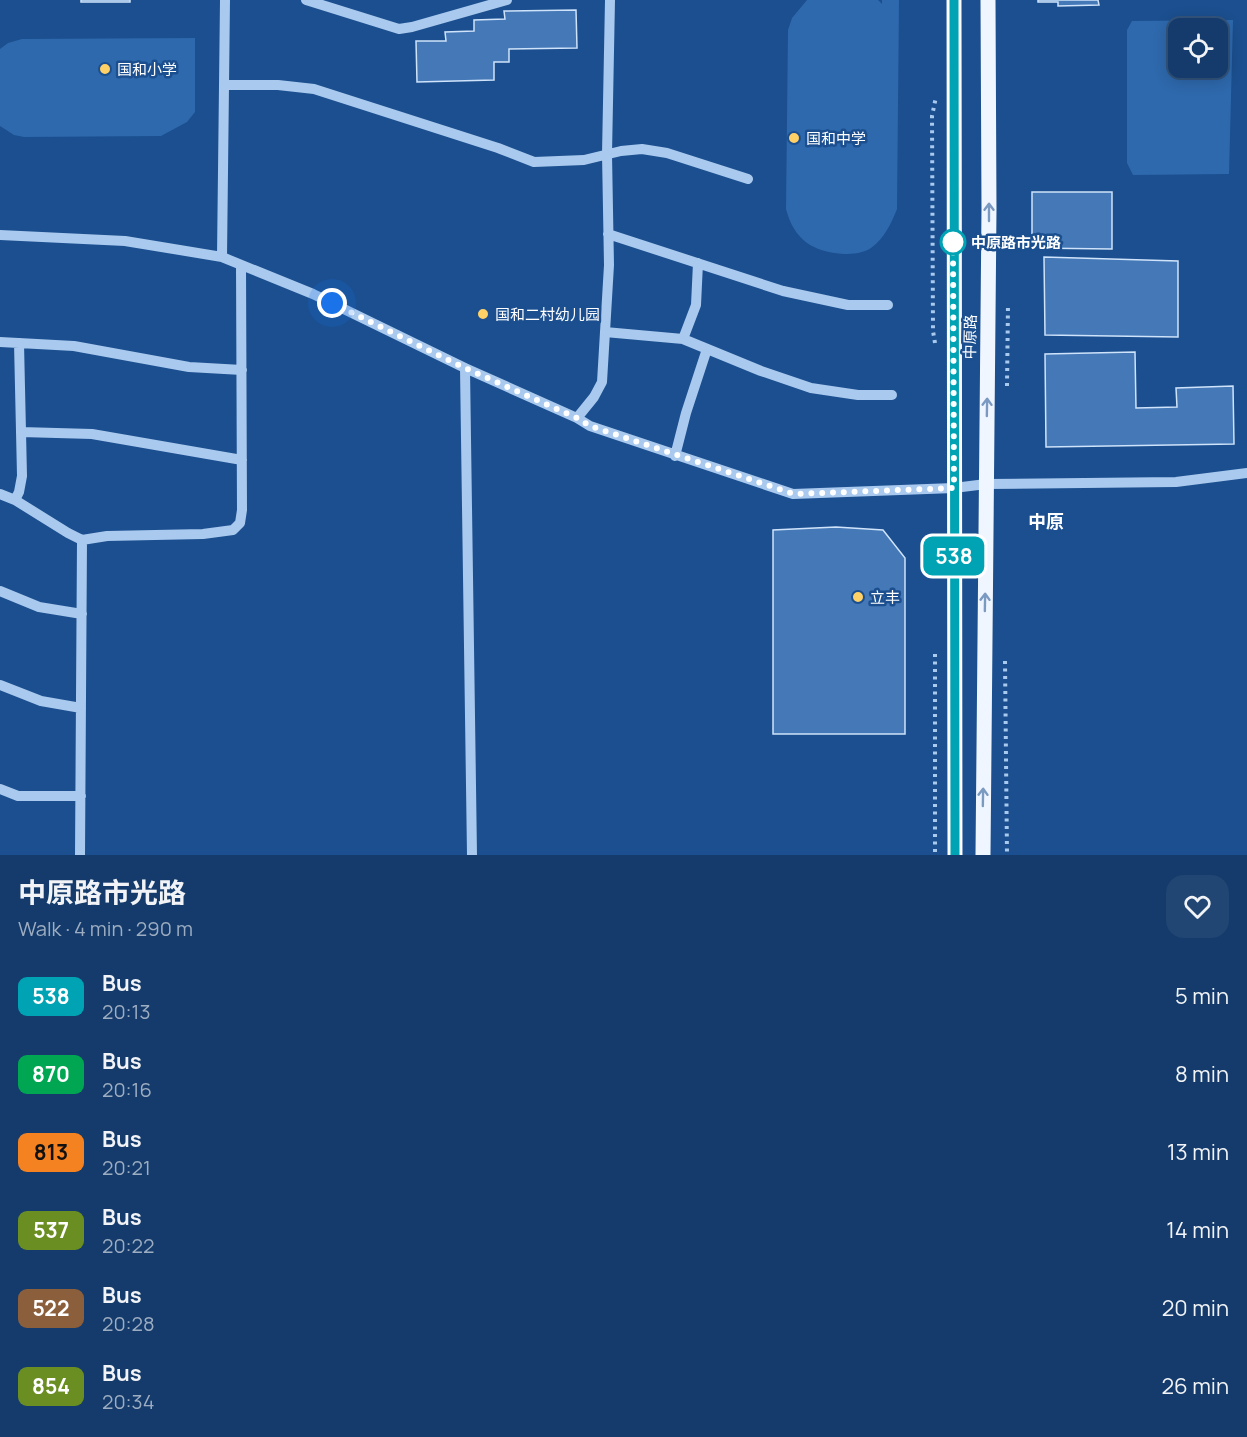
<!DOCTYPE html>
<html lang="en">
<head>
<meta charset="utf-8">
<style>
	:root { --surface:#143b6b; --page:#214673; --text:#f1f3f6; --muted:#9dadc1; --line:#33557e }
	body { margin:0; font-family:Manrope,"Noto Sans SC",sans-serif; background:var(--page); color:var(--text); height:100vh; display:flex; flex-direction:column; font-size:22px; white-space:nowrap }
	* { box-sizing:border-box; margin:0 }
	p { font-size:20px; color:var(--muted) }
	.icon { flex:none; width:33px; height:33px; fill:none; stroke:currentColor; stroke-width:2; stroke-linecap:round; stroke-linejoin:round }
	.map { position:relative; height:855px; overflow:hidden }
	.drawer { display:flex; flex-direction:column; background:var(--surface); flex:1 }
	.drawer>* { flex:none }
	.badge { padding:0 12px; border-radius:9px; font-size:21px; line-height:39px }
	.controls { position:absolute; left:1168px; top:18px; display:grid; gap:12px }
	.controls a { display:grid; place-items:center; width:60px; height:60px; border-radius:12px; background:var(--surface); box-shadow:0 3px 15px #0003,0 0 0 2px var(--line); font-size:30px }
	.you { position:absolute; width:30px; height:30px; margin:-15px; border:4px solid #fff; border-radius:50%; background:#1a73e8; box-shadow:0 0 0 9px #1a73e833 }
	.map>.badge { position:absolute; translate:-50% -50%; box-shadow:0 0 0 3px #fff }
	.round { display:grid; place-items:center; flex:none; width:63px; height:63px; border-radius:18px; background:var(--page) }
	.headline { display:flex; align-items:center; justify-content:space-between; height:102px; padding:0 18px }
	h1 { font-size:28px; font-weight:700; line-height:45px }
	ul { padding:0; list-style:none }
	li { display:flex; align-items:center; gap:18px; height:78px; padding:0 18px }
	li div { flex:1 }
	li b { display:block; font-size:22px }
	li em { font-style:normal }
	li .badge { min-width:66px; font-weight:700; text-align:center }
	.map>svg:first-child { display:block }
	.green { fill:#2e69ad; fill-rule:evenodd }
	.building { fill:#4478b7; stroke:#cfe3fa; stroke-width:1.5 }
	.lines { fill:none; stroke-linecap:round; stroke-linejoin:round }
	.path { stroke:#a9c9ee; stroke-width:4; stroke-dasharray:3 4.5; stroke-linecap:butt }
	.minor { stroke:#a9c9ee; stroke-width:10 }
	.major { stroke:#f0f6ff; stroke-width:15 }
	.oneway { stroke:#7b9ac1 }
	.line-casing { stroke:#fff; stroke-width:14 }
	.line { stroke:#00a3b4; stroke-width:9 }
	.walk { stroke:#fff; stroke-width:6; stroke-dasharray:0 10.8 }
	.poi-dot { fill:#ffd166; stroke:#1b4f8f; stroke-width:2 }
	.stop-dot { fill:#fff; stroke:#00a3b4; stroke-width:3 }
	.labels { text-anchor:middle; dominant-baseline:central; stroke-width:5; stroke-linejoin:round; paint-order:stroke }
	.poi-label { font-size:15px; fill:#fff; stroke:#1b4f8f; text-anchor:start }
	.stop-label { font-size:15px; font-weight:bold; fill:#fff; stroke:#1b4f8f; text-anchor:start }
	.street-label { font-size:15px; fill:#fff; stroke:#1b4f8f }
	.quarter-label { font-size:18px; font-weight:bold; fill:#fff; stroke:#1b4f8f }
</style>
</head>
<body>
<div class="map">
<svg width="1247" height="855" viewBox="0 0 1247 855">
	<rect width="100%" height="100%" fill="#1b4f8f"/>
	<path class="green" d="M807 0H878L882 4V0H899L897 209C892 222 884 239 871 248 864 253 853 254 844 254 813 252 794 240 786 209L788 30 792 18Z
		M1233 20 1229 174 1133 175 1127 163V30L1132 21ZM1179 28H1218V68H1179Z
		M195 38V112L187 122 161 136 24 137 14 135 0 126V49L8 43 22 39Z"/>
	<path class="building" d="M81 0H130V2H81Z
		M1038 0H1098L1099 5 1058 6V2H1038Z
		M576 10 577 48 509 49V62H494V80L417 82 416 41H446L445 32 474 31V20L505 19 504 11Z
		M1032 192H1112V249L1032 248Z
		M1044 257 1178 261V337L1045 335Z
		M1135 352 1136 408 1177 407 1176 388 1233 386 1234 444 1046 447 1045 354Z
		M836 527 883 530 905 558V734H773V530Z"/>
	<g class="lines">
		<path class="path" d="M935 343 933 331 932 116 936 97
			M1007 386 1008 304
			M935 654V855
			M1005 661 1007 855"/>
		<path class="minor" d="M306 0 399 29 412 27 507 0
			M224 85H278L314 89 498 148 534 162 584 160 621 151 642 149 667 153 748 179
			M608 234 783 291 848 305H888
			M0 235 125 241 222 257 313 294 465 368 577 418 590 426 793 494 954 488 986 484 1176 482 1247 473
			M222 257 225 0
			M605 332 683 339 761 371 811 388 858 395H892
			M683 339 696 305 698 263
			M0 342 74 346 189 367 242 370
			M465 368 472 855
			M577 418 594 397 602 382 609 265 607 154 610 0
			M21 432 92 434 242 460
			M675 456 686 413 707 349
			M0 494 15 500 68 533 82 540 107 536 203 534 233 530 240 523 242 510 241 265
			M15 500 19 492 22 476 19 343
			M0 591 39 607 82 614
			M0 685 41 701 81 708
			M0 789 18 796H81
			M80 855 82 540"/>
		<path class="major" d="M954 0 955 855
			M983 855 989 209 988 0"/>
	</g>
	<defs><path id="oneway-shaft" d="M-6 0H5M1.5-3L5.5 0L1.5 3" fill="none" stroke-width="1.6" stroke-linecap="round" stroke-linejoin="round" transform="scale(1.5)"/></defs>
	<g class="oneway">
		<use href="#oneway-shaft" transform="translate(989 212) rotate(-90)"/>
		<use href="#oneway-shaft" transform="translate(987 407) rotate(-89)"/>
		<use href="#oneway-shaft" transform="translate(985 602) rotate(-89)"/>
		<use href="#oneway-shaft" transform="translate(983 797) rotate(-89)"/>
	</g>
	<g class="lines">
		<g class="line-casing">
			<path id="line" d="M954 0 955 855"/>
		</g>
		<use href="#line" class="line"/>
		<path class="walk" d="M332 303 465 368 577 418 590 426 794 494 954 488 953 242"/>
	</g>
	<g class="poi-dot">
		<circle cx="105" cy="69" r="6"/>
		<circle cx="794" cy="138" r="6"/>
		<circle cx="483" cy="314" r="6"/>
		<circle cx="858" cy="597" r="6"/>
	</g>
	<circle class="stop-dot" cx="953" cy="242" r="12"/>
	<g class="labels">
		<g class="poi-label">
			<text x="117" y="69">国和小学</text>
			<text x="806" y="138">国和中学</text>
			<text x="495" y="314">国和二村幼儿园</text>
			<text x="870" y="597">立丰</text>
		</g>
		<g class="stop-label">
			<text x="971" y="242">中原路市光路</text>
		</g>
		<g class="street-label">
			<text transform="translate(970 337) rotate(-89)">中原路</text>
		</g>
		<g class="quarter-label">
			<text x="1046" y="521">中原</text>
		</g>
	</g>
</svg>
<div class="controls">
<a><svg class="icon" aria-label="locate" viewBox="0 0 24 24"><circle cx="12" cy="12" r="6"/><path d="M12 2v4M12 18v4M2 12h4M18 12h4"/></svg></a>
</div>
<div class="you" style="left:332px;top:303px"></div>
<b class="badge" style="left:954px;top:556px;background:#00a3b4;color:#fff">538</b>
</div>
<section class="drawer">
<div class="headline"><div><h1>中原路市光路</h1><p>Walk · 4 min · 290 m</p></div><a class="round"><svg class="icon" aria-label="heart" viewBox="0 0 24 24"><path d="M12 20l-8-8c-3-5 5-10 8-4 3-6 11-1 8 4z"/></svg></a></div>
<ul>
<li><span class="badge" style="background:#00a3b4;color:#fff">538</span><div><b>Bus</b><p>20:13</p></div><em>5 min</em></li>
<li><span class="badge" style="background:#00a651;color:#fff">870</span><div><b>Bus</b><p>20:16</p></div><em>8 min</em></li>
<li><span class="badge" style="background:#f58220;color:#111">813</span><div><b>Bus</b><p>20:21</p></div><em>13 min</em></li>
<li><span class="badge" style="background:#6b8e23;color:#fff">537</span><div><b>Bus</b><p>20:22</p></div><em>14 min</em></li>
<li><span class="badge" style="background:#8b5e3c;color:#fff">522</span><div><b>Bus</b><p>20:28</p></div><em>20 min</em></li>
<li><span class="badge" style="background:#6b8e23;color:#fff">854</span><div><b>Bus</b><p>20:34</p></div><em>26 min</em></li>
</ul>
</section>
</body>
</html>
